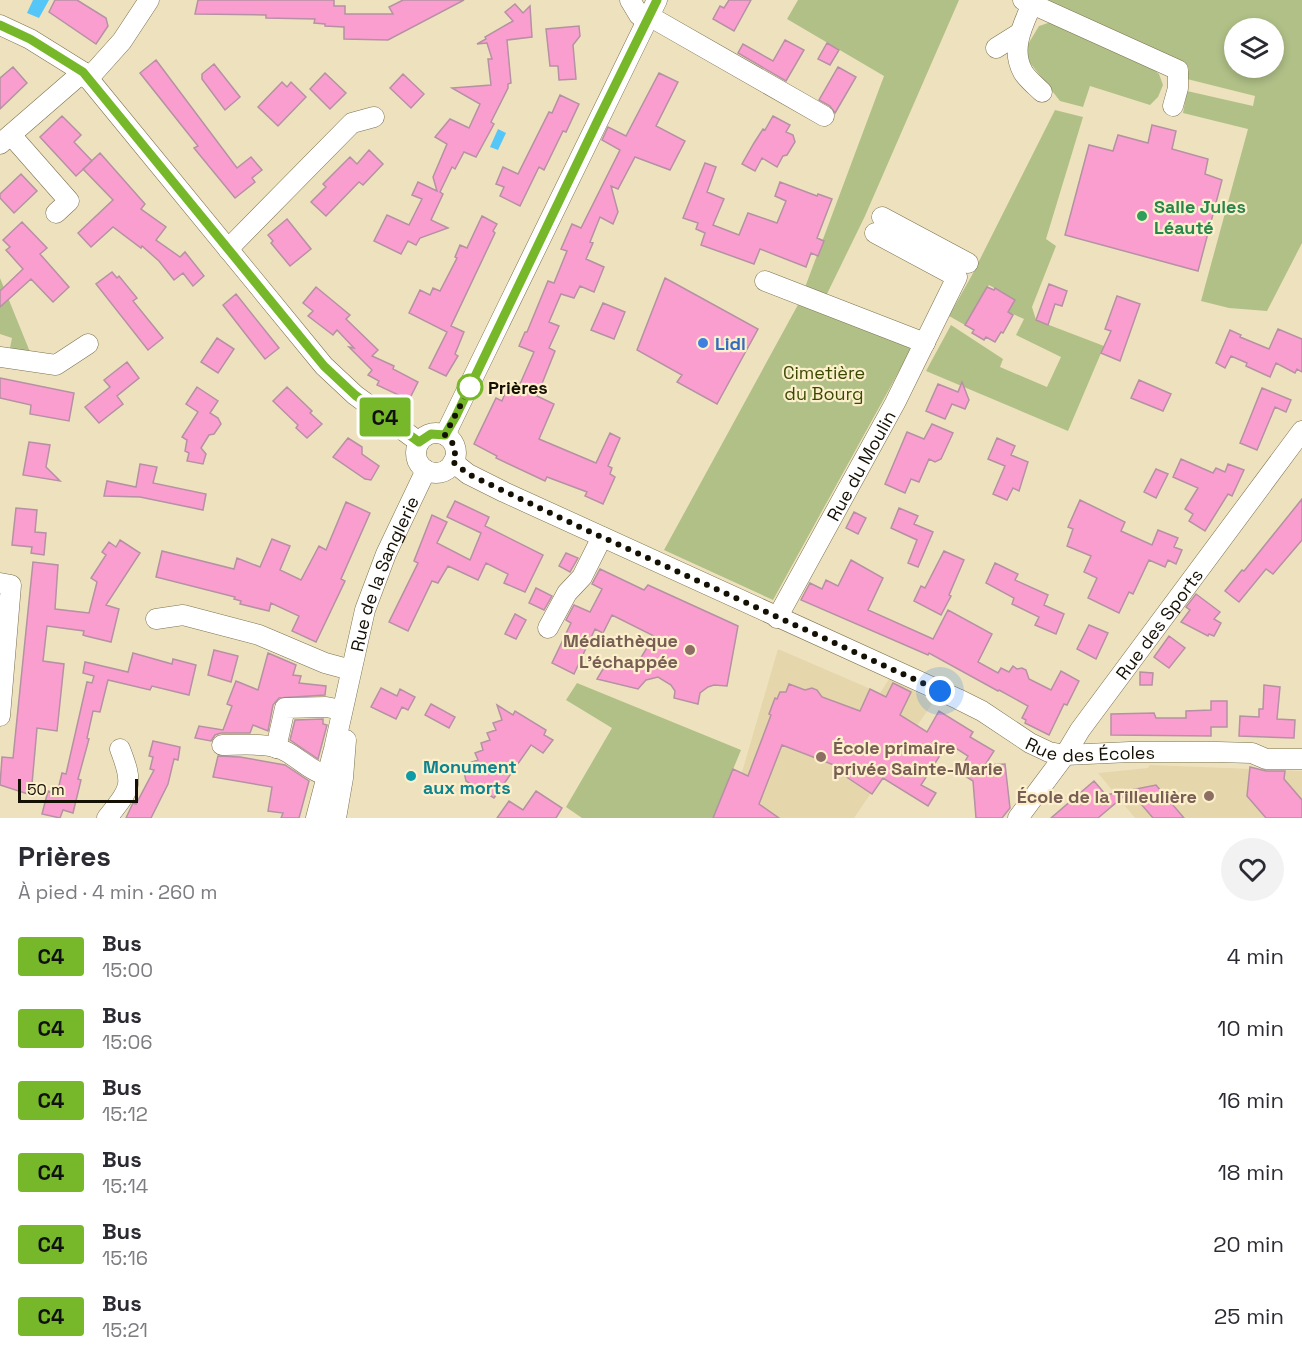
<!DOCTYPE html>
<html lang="fr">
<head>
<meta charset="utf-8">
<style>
	:root { --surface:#fff; --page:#f2f2f3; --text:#2b2b33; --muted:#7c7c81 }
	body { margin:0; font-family:"Space Grotesk",sans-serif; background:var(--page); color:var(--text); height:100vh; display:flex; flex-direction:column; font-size:22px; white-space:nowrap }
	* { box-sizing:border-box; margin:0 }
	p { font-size:20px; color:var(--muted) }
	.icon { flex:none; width:33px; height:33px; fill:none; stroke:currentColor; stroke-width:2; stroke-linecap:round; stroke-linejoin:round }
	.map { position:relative; height:818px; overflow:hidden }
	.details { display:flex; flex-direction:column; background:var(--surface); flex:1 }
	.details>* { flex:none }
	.badge { padding:0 12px; border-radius:4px; font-size:21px; line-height:39px }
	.controls { position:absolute; left:1224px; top:18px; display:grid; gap:12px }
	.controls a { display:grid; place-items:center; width:60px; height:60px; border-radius:50%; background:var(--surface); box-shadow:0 3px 9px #0003; font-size:30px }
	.scale { position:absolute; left:18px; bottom:15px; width:120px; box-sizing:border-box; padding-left:6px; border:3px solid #151004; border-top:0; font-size:16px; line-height:21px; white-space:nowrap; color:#151004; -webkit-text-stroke:4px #fcefcb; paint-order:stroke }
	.you { position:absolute; width:30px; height:30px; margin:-15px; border:4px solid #fff; border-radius:50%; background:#1a73e8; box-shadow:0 0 0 9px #1a73e833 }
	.map>.badge { position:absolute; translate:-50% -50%; box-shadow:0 0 0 3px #fff }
	.round { display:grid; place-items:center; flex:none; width:63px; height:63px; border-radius:32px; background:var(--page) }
	.head { display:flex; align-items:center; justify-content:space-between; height:102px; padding:0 18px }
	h1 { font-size:28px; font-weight:600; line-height:45px }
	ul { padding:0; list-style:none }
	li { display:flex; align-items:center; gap:18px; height:72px; padding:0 18px }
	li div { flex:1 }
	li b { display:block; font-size:22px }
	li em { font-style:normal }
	li .badge { min-width:66px; font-weight:700; text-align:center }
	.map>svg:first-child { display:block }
	.built { fill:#e5d6ac }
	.green { fill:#b0c087; fill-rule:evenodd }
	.water { fill:#55c6f8 }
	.building { fill:#fa9ecf; stroke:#b591a3; stroke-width:1.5 }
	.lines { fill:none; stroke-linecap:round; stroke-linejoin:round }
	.minor-casing { stroke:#7b704f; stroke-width:21 }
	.minor { stroke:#fff; stroke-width:20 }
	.line-casing { stroke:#fff; stroke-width:14 }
	.line { stroke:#76b82a; stroke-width:9 }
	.walk { stroke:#151004; stroke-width:6; stroke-dasharray:0 10.8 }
	.leisure-dot { fill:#2e9e5b; stroke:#fcefcb; stroke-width:2 }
	.shop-dot { fill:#3f7fe0; stroke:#fcefcb; stroke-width:2 }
	.stop-dot { fill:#fff; stroke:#76b82a; stroke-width:3 }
	.education-dot { fill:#8d6e63; stroke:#fcefcb; stroke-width:2 }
	.culture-dot { fill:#0f9aa8; stroke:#fcefcb; stroke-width:2 }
	.labels { text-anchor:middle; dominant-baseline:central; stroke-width:4.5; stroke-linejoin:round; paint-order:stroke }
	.leisure-label { font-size:18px; font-weight:bold; fill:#27864d; stroke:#fcefcb; text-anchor:start }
	.shop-label { font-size:18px; font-weight:bold; fill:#366cbe; stroke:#fcefcb; text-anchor:start }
	.park-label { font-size:18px; fill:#3a4800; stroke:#fcefcb }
	.stop-label { font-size:18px; font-weight:bold; fill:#151004; stroke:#fcefcb; text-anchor:start }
	.street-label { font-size:18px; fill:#151004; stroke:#fcefcb }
	.education-label { font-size:18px; font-weight:bold; fill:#785e54; stroke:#fcefcb; text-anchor:end }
	.culture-label { font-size:18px; font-weight:bold; fill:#0d838f; stroke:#fcefcb; text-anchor:start }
</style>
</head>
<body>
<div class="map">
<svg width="1302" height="818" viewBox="0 0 1302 818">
	<rect width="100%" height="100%" fill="#eee2be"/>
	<path class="built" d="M778 649 880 693 889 679 934 701 854 818H737L730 813Z
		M1150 765 1302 771V818H1135L1098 773 1148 768Z"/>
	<path class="green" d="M798 0H959L865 216 825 298 804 290 884 76 787 19Z
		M1041 0H1302V243L1267 311 1229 308 1201 301 1248 129 1183 113 1187 91 1253 106 1255 96 1187 79 1189 68ZM1234 28H1274V68H1234Z
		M1051 22 1153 69 1159 74 1163 85 1158 97 1150 105 1090 86 1083 107 1060 101 1027 59V46L1039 26Z
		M1055 110 1083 117 1046 239 1056 246 1032 307 1036 320 1104 346 1068 431 926 371 951 325 1003 359 1000 367 1047 387 1061 357 1016 335 1024 319 1006 311 1014 299 989 285 965 325 949 316 972 275Z
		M0 278 30 352 10 348 12 338 0 334Z
		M800 301 914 344 773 600 664 550Z
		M577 683 741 750 713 818H582L566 807 612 728 566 700Z"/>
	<path class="water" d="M33 0H49L39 18 27 13Z
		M498 129 506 133 498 150 490 147Z"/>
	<path class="building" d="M55 0H77L106 18 108 26 96 44 49 12Z
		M198 0H334V6H345V14H393L389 7 403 0H464L388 40 344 39V27L325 26V24L314 23 315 19 266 18V15L195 14Z
		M729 0H751L734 31 713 19 720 6 724 8Z
		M515 4 523 13 530 6 532 37 507 40 511 83 508 84V88L491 122 494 124 476 157 464 152 455 169 452 167 440 192 443 194 431 220 448 228 420 238 416 245 408 241 401 254 374 241 387 215 409 225 422 199 412 195 418 182 437 191 433 177 447 144 435 137 450 119 469 128 480 104 452 88 491 85 488 59H492L487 43 477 44 486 39 485 37 513 21 505 12Z
		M579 26 580 36 573 45 576 79 559 80 558 66H550L546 29Z
		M785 40 804 50 786 81 738 53 743 44 773 61Z
		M827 43 839 50 830 65 818 59Z
		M156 60 237 168 251 157 262 170 252 178 255 182 235 198 194 148 198 146 140 73Z
		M214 64 240 97 225 110 202 79V74Z
		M13 67 27 83 0 109V78Z
		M838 67 856 77 835 113 830 106 819 100Z
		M325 73 346 93 330 109 310 89Z
		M659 73 678 82 656 126 685 141 670 170 635 157 618 189 611 186 618 212 613 224 600 217 590 242 593 243 586 259 604 267 594 292 580 286 574 298 561 294 549 322 559 326 549 348 555 351 537 396 554 404 539 439 596 463 610 433 620 438 608 466 612 468 610 474 615 477 603 504 585 496 587 492 547 477 545 481 496 458 497 456 474 444 496 398 502 401 509 383 517 386 518 383 520 384 534 352 519 346 525 332H527L548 281 554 283 567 251 561 249 572 224 581 228 620 150 602 140 608 127 626 136Z
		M403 74 424 94 411 108 390 88Z
		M282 82 287 87 291 82 306 97 278 126 258 107Z
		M560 95 579 104 566 132 563 131 544 170 539 167 520 206 500 196 504 187 496 184 503 167 518 174 549 112 552 113Z
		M62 116 81 135 74 142 92 161 76 176 40 137Z
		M773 116 790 125 786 132 793 135 795 142 787 155 783 156 777 167 762 158 755 171 742 164 754 143 763 129 765 130Z
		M1152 125 1176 131 1172 149 1208 159 1205 174 1222 180 1198 271 1065 235 1089 145 1113 151 1118 135 1148 143Z
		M369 150 383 164 363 185 359 182 326 216 311 202 326 187 323 184 350 157 357 164Z
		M100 153 145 204 141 209 166 227 156 240 180 257 185 252 204 276 193 286 183 273 174 280 159 261 142 246 141 248 113 227 91 247 78 233 113 200 83 169Z
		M705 163 716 167 707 192 724 199 713 225 739 235 748 213 777 223 786 201 775 196 780 182 817 196 818 194 832 199 817 238 824 241 818 256 811 253 806 267 760 249 754 264 701 245 705 233 696 229 698 223 683 218Z
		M21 174 37 191 14 213 0 198V194Z
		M482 216 497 224 493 231 495 233 451 326 464 332 455 354 458 356 446 376 429 368 447 332 409 313 420 290 430 295 433 288 440 291 457 258 455 257 460 245 467 248Z
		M287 219 311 249 290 266 271 243 273 241 268 235Z
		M22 222 47 248 40 254 69 287 53 302 31 279 0 307V291L23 269 6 250 10 247 3 240Z
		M112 272 117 278 119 276 137 298 133 301 163 338 148 350 96 284Z
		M665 278 758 329 717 404 677 382 682 375 637 350Z
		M1049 284 1067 291 1062 306 1055 304 1048 325 1036 320Z
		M316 287 350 315 346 319 378 350 372 356 394 366 393 369 418 382 409 400 377 385 379 381 368 375 372 370 349 347 354 348 337 330 333 335 308 316 313 311 303 303Z
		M987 287 994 290 995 288 1015 300 1008 312 1013 315 1003 333 1001 332 995 342 986 337 984 340 972 333 974 330 965 325Z
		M236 294 279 348 265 359 223 305Z
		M1117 296 1140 304 1120 361 1101 353 1111 331 1105 329Z
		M603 303 625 312 614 339 591 330Z
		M1278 329 1302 339V372L1297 369 1295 373 1276 363 1270 377 1246 366 1247 363 1231 356 1225 368 1216 363 1230 330 1241 335 1240 337 1269 349Z
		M217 338 234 349 218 373 201 362Z
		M127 362 139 378 117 396 123 404 99 423 85 407 110 387 104 380Z
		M0 378 74 393 69 421 30 414 31 405 0 398Z
		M1139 380 1171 394 1163 411 1131 398Z
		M962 382 969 400 965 409 952 404 945 419 926 411 938 384 958 392Z
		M197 387 218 401 210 413 218 418 221 424 214 434 209 435 201 448 206 454 203 464 187 461 189 453 185 451 187 440 182 437 198 412 186 404Z
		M287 387 312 411 310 413 322 424 307 438 296 428 298 425 273 401Z
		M1262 388 1291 400 1286 412 1275 407 1257 450 1240 443Z
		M932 424 953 433 941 459 935 462 929 459 919 482 911 479 905 493 885 484 907 432 924 439Z
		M348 438 362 447V454L379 466 371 480 365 479 333 457Z
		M997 438 1015 446 1011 455 1028 462 1019 491 1013 488 1007 500 993 494 1005 466 988 459Z
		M29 442 50 445 46 467 60 481 23 475Z
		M1181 459 1213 473 1216 468 1225 472 1228 464 1244 470 1232 496 1228 494 1205 531 1189 521 1193 514 1185 509 1198 488 1173 477Z
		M140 464 157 467 153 483 206 494 203 510 140 497 104 496 107 481 136 487Z
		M1156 469 1168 474 1156 498 1144 492Z
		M1302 499V540L1273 574 1266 569 1239 602 1225 591 1242 570 1244 571Z
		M1080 500 1125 522 1121 531 1152 545 1158 530 1178 538 1174 547 1182 550 1176 564 1168 560 1165 567 1149 560 1133 594 1129 592 1119 613 1088 598 1097 578 1084 572 1091 556 1067 546 1073 529 1068 527Z
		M455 501 489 517 485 526 543 555 525 592 504 583 508 574 486 563 478 580 448 566 438 583 432 581 408 631 389 622 418 563 414 561 432 515 447 522 437 543 470 560 481 533 447 517Z
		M346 502 370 513 341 579 345 581 316 642 292 631 299 616 271 603 269 611 240 604 241 601 234 599 235 597 156 577 162 551 234 569 237 558 260 567 272 539 290 546 280 570 301 580 319 546 326 550Z
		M16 508 37 510 35 532 46 533 44 555 31 553 32 547 12 545Z
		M899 508 918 516 914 524 933 532 918 567 908 563 917 540 891 528Z
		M854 512 866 518 858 534 846 528Z
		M120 540 140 553 106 605 119 609 111 642 86 636 83 635 84 631 47 626 43 661 64 664 57 731 37 728 31 795 0 785 2 757 13 758 33 562 58 565 55 609 89 613 97 582 91 578 106 555 102 552 109 542 116 547Z
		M944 551 964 560 949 595 951 596 941 615 914 601 921 586 925 588Z
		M566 553 578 558 570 572 559 566Z
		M851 560 883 578 868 610 933 639 948 610 992 634 978 662 998 673 1001 668 1009 672 1013 666 1017 669 1022 668 1026 670 1029 679 1051 690 1061 671 1079 681 1067 705 1064 704 1049 735 1025 723 1026 720 1022 718 1028 706 999 690 998 691 929 653 928 655 801 600 810 583 822 589 826 580 838 586Z
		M995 563 1018 574 1015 580 1048 595 1044 605 1064 614 1056 634 1035 625 1039 617 1012 604 1014 598 986 583Z
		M600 569 644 590 648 585 738 626 727 686 714 685 708 687 700 693 698 704 674 698 675 691 671 685 658 677 646 680 638 689 597 679 606 664 636 666 654 636 612 615 603 633 595 629 574 674 552 663 571 623 566 620 574 605 590 612 602 589 592 584Z
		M536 588 552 596 544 610 529 603Z
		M1196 594 1220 612 1214 619 1221 623 1214 636 1209 634 1208 636 1181 622 1190 610 1186 607Z
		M515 614 526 620 516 639 505 634Z
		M1089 625 1108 633 1096 659 1077 649Z
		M1169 636 1185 648 1169 668 1154 657Z
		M214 650 238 656 231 682 208 675Z
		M133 653 172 664 173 659 196 665 189 695 152 686 150 690 108 680 100 712 93 711 87 738 89 739 78 779 81 780 73 813 63 810 60 818 42 814 48 791 57 794 62 773 66 774 87 682 92 683 94 676 83 673 85 662 128 672Z
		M268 653 296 665 293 675 301 676 299 683 326 686 325 695 279 698 273 705 268 731 253 725 250 733H221L215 735 211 741 195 738 199 726 223 730 232 706 227 704 236 681 258 690Z
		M1140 672 1153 673 1152 685H1140Z
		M893 683 911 692 900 715 927 732 939 711 973 732 970 737 994 751 985 765 1005 764 1010 808 1002 818H976L973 781 959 772 968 756 948 743 921 785 936 793 928 806 883 778 872 794 836 770 839 767 782 745 759 804 779 818H713L733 769 748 776 771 715 769 714 775 698 777 699 780 692H786L789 684 805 690 812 688 817 690 822 697 860 711 870 689 886 697Z
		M1264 685 1280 687 1277 719 1295 720 1294 738 1239 736 1240 716 1259 717V709H1263Z
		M381 688 397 696 400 689 415 697 408 710 402 707 396 719 371 707Z
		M1211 701H1227V727H1211V736L1111 735V714L1154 713 1156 718H1186V711L1211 710Z
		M431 704 455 717 449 728 425 715Z
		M497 705 513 715 515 711 546 730 544 735 553 740 543 753 531 745 494 798 466 781 464 772 471 770 469 763 478 760 475 753 483 750 481 743 490 740 487 733 496 730 493 723 502 720Z
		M323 719V724L327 725 318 759 290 740 295 720Z
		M153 741 180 747 178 760 174 759 168 784 151 818H126L133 803 136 804 154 770 150 769 153 757 149 756Z
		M218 756 240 757 285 765 309 781 299 818H281L283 813 268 811 272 787 213 777Z
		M1250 767 1266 771H1285L1284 779 1302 800V818H1266L1247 796Z
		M1094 781 1106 795 1156 785 1184 818H1153L1130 791 1098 818H1051Z
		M536 791 562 808 556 818H497L509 801 523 810Z"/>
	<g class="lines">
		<g class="minor-casing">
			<g id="minor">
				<path d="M630 0 639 15 646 21"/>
				<path d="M1023 0 1178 70V88L1173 106"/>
				<path d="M1032 4C1023 25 1010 49 1023 72 1027 79 1036 86 1042 92"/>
				<path d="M649 16 824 116"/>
				<path d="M0 25 30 39 83 72 324 366 355 395 419 442"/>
				<path d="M996 48 1020 33"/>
				<path d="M88 79 122 41 149 0"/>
				<path d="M11 135 69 201 56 213"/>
				<path d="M0 144 83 72"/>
				<path d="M882 217 968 263"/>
				<path d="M228 249 352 123 374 117"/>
				<path d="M765 281 925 343"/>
				<path d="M0 357 56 365 88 344"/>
				<circle cx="436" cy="453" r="20"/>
				<path d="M445 435 657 0"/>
				<path id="s1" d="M453 462 468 474 504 492 958 699 982 711 1030 743 1049 752 1065 755 1130 752H1218L1252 753 1266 759H1302"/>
				<path d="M0 583 11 585 0 716"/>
				<path id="s2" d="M777 618 895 403 957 277 875 233"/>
				<path d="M156 619 183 615 259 635 325 663 351 670"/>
				<path d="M548 628 567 593 582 577 602 537"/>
				<path d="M222 745C242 745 270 742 287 752 303 761 307 769 327 776"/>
				<path d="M276 748 285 708 326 707 342 710"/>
				<path d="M107 818C131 788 134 785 120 749"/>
				<path id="s3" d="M316 818 334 749 365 610 386 554 426 470"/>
				<path d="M336 818 343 778 346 740"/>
				<path id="s4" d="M1018 818 1065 755 1080 730 1302 431"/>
			</g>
		</g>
		<use href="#minor" class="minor"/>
	</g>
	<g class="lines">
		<g class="line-casing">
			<path id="line" d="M0 25 30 39 83 72 324 366 355 395 419 442 431 434 445 435 456 416 597 122 657 0"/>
		</g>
		<use href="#line" class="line"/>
		<path class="walk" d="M470 387 445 435C455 443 457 451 453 462L468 474 582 528 940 691"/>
	</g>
	<circle class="leisure-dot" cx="1142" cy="216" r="6"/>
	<circle class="shop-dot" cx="703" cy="343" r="6"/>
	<circle class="stop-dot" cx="470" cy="387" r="12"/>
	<g class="education-dot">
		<circle cx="690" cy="650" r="6"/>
		<circle cx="821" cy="757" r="6"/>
		<circle cx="1209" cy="796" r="6"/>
	</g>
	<circle class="culture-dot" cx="411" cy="776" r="6"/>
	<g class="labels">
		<g class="leisure-label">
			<text x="1154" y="206">Salle Jules<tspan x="1154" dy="21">Léauté</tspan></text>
		</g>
		<g class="shop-label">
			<text x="715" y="343">Lidl</text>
		</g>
		<g class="park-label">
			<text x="824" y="372">Cimetière<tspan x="824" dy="21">du Bourg</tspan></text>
		</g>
		<g class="stop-label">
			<text x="488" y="387">Prières</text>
		</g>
		<g class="street-label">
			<text stroke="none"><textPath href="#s2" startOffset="174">Rue du Moulin</textPath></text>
			<text stroke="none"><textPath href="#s3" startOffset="254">Rue de la Sanglerie</textPath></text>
			<text stroke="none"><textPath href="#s4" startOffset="240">Rue des Sports</textPath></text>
			<text stroke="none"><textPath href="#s1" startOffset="705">Rue des Écoles</textPath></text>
		</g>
		<g class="education-label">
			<text x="678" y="640">Médiathèque<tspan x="678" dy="21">L'échappée</tspan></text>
			<text x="833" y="747" text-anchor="start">École primaire<tspan x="833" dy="21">privée Sainte-Marie</tspan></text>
			<text x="1197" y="796">École de la Tilleulière</text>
		</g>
		<g class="culture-label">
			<text x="423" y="766">Monument<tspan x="423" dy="21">aux morts</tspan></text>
		</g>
	</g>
</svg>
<div class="controls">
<a><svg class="icon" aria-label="layers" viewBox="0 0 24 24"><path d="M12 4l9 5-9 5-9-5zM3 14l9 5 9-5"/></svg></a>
</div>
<div class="scale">50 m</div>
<div class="you" style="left:940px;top:691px"></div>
<b class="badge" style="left:385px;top:417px;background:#76b82a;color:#111">C4</b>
</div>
<section class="details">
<div class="head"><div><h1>Prières</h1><p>À pied · 4 min · 260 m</p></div><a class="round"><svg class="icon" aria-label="heart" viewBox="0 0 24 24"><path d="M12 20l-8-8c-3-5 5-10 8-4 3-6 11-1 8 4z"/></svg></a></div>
<ul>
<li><span class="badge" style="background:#76b82a;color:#111">C4</span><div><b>Bus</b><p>15:00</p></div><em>4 min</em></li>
<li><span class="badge" style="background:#76b82a;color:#111">C4</span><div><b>Bus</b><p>15:06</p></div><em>10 min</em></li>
<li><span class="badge" style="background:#76b82a;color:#111">C4</span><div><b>Bus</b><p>15:12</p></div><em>16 min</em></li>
<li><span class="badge" style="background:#76b82a;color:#111">C4</span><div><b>Bus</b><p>15:14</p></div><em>18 min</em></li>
<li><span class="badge" style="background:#76b82a;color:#111">C4</span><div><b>Bus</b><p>15:16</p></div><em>20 min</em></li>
<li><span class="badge" style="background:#76b82a;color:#111">C4</span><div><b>Bus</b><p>15:21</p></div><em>25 min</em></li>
</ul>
</section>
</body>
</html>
